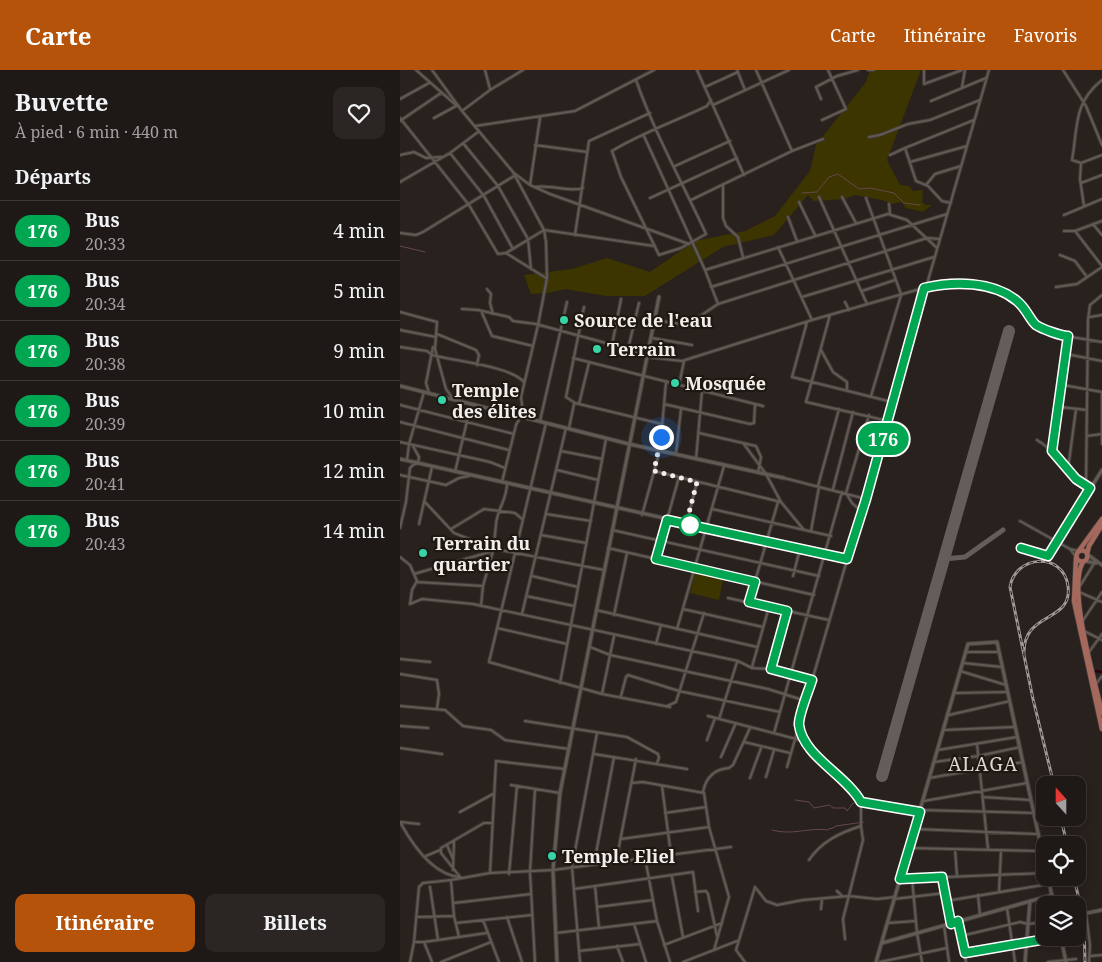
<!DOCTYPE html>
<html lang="fr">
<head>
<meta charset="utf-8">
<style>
	:root { --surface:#1e1916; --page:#2b2623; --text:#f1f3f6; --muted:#a1a0a1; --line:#3c3835; --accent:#b45309 }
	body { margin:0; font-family:"Noto Serif",serif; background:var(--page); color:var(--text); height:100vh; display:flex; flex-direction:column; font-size:19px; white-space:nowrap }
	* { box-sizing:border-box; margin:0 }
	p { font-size:16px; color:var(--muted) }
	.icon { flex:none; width:28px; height:28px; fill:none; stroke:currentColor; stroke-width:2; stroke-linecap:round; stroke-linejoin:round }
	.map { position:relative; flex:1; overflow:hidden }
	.panel { display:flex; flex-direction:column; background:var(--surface); width:400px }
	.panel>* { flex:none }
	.badge { padding:0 10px; border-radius:16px; font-size:18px; line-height:32px }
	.needle { width:32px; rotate:339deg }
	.tools { position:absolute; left:636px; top:706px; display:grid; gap:10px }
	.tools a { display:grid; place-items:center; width:50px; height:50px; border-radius:10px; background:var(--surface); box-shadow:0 2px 12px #0003,0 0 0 1px var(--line); font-size:25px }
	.you { position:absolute; width:25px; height:25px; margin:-12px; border:4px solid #fff; border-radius:50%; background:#1a73e8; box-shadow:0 0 0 8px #1a73e833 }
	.map>.badge { position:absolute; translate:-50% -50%; box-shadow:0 0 0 2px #fff }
	h2 { padding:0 15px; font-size:19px; line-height:45px }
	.round { display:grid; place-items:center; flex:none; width:52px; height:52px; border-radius:10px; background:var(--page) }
	.overview { display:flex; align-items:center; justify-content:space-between; height:85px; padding:0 15px }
	h1 { font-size:24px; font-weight:700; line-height:38px }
	.primary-button { display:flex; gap:10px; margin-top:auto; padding:10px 15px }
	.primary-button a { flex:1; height:58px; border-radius:10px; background:var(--accent); color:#fff; font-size:20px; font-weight:700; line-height:58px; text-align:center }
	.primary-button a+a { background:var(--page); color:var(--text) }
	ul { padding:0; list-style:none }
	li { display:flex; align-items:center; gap:15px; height:60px; padding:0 15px; border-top:1px solid var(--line) }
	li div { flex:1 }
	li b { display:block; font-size:19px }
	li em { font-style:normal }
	li .badge { min-width:55px; font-weight:700; text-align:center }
	header { display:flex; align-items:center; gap:30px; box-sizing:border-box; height:70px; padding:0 25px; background:var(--accent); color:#fff }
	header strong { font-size:24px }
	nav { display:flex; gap:28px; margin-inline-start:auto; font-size:18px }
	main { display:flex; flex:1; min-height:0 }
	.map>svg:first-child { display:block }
	.green { fill:#3d3500 }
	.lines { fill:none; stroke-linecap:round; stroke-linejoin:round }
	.stream { stroke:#66474e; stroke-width:1 }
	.canal { stroke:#2a000a; stroke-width:2.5 }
	.taxiway { stroke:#645d5a; stroke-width:5 }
	.runway { stroke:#645d5a; stroke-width:12 }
	.minor-casing { stroke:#423c39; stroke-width:4 }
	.tertiary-casing { stroke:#423c39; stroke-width:5 }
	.primary-casing { stroke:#423c39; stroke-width:6 }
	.minor { stroke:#615954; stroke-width:2 }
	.tertiary { stroke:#615954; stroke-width:3 }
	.primary { stroke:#a4685c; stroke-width:4.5 }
	.rail-casing { stroke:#9f9996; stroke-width:3 }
	.rail { stroke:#1e1813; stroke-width:1; stroke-dasharray:4; stroke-linecap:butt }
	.line-casing { stroke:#fff; stroke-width:11 }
	.line { stroke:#00a651; stroke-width:8 }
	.walk { stroke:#f3eeeb; stroke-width:5; stroke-dasharray:0 9 }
	.poi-dot { fill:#36d4a7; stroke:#1e1813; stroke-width:2 }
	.stop-dot { fill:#fff; stroke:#00a651; stroke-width:2.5 }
	.labels { text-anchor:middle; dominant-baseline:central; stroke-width:4.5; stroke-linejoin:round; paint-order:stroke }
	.poi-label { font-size:18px; font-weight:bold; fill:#f3eeeb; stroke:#1e1813; text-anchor:start }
	.neighbourhood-label { font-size:19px; letter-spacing:1px; fill:#e0d7d1; stroke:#1e1813 }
</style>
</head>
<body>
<header>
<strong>Carte</strong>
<nav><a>Carte</a><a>Itinéraire</a><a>Favoris</a></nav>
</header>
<main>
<section class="panel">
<div class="overview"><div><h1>Buvette</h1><p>À pied · 6 min · 440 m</p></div><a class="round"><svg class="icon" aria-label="heart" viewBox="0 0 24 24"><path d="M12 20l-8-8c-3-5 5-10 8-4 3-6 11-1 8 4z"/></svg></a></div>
<h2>Départs</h2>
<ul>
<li><span class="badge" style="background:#00a651;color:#fff">176</span><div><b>Bus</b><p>20:33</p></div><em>4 min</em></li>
<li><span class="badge" style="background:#00a651;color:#fff">176</span><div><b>Bus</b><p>20:34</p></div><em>5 min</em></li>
<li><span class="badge" style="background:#00a651;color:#fff">176</span><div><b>Bus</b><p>20:38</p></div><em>9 min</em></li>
<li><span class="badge" style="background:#00a651;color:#fff">176</span><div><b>Bus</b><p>20:39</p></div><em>10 min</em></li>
<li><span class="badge" style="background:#00a651;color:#fff">176</span><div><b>Bus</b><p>20:41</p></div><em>12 min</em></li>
<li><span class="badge" style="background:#00a651;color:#fff">176</span><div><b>Bus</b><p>20:43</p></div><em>14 min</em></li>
</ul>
<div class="primary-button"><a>Itinéraire</a><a>Billets</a></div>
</section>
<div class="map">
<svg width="702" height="892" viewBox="0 0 702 892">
	<rect width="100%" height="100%" fill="#28211d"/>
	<path class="green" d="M470 0H521L487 90 500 115 509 116 513 121 523 120 522 132 526 135H532L523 142 506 138 501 132 492 134 482 130 455 125 445 129 414 131 408 125 374 165 323 177 245 226H206L165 219 148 223 131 224 124 205 172 199 207 188 250 202 295 171 345 161 375 146 410 101 416 75 466 12Z
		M295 503 323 510 319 530 290 523Z"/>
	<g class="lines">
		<path class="stream" d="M402 123 417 122 429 107 438 104 459 119 470 118 494 123 504 133 520 135
			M0 176 25 182
			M395 730 409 732 414 738 429 735 433 738H445L447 741 453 733H457
			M372 760C392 766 409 757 428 760L430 758 431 759 436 756 464 752"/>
		<path class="canal" d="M696 601 701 602"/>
		<path class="taxiway" d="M544 489 565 487 603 460"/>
		<path class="runway" d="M482 706 609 261"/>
		<g class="minor-casing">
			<path id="minor" d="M16 0 57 36
				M32 0 62 41 113 102 144 160 146 172 147 208 138 255 121 327 123 342 116 355 102 412
				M85 0 90 19
				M297 0 344 105
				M337 0 345 20
				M468 0H474
				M524 0V14L562 0
				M663 0 686 36 702 75
				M236 10C254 62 283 114 306 164L281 178 259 185 221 107 212 81C241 63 276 51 307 36L311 30
				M702 10C673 33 678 57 672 90L681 93 702 85
				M305 17 338 2
				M562 17 565 0
				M0 29 29 13
				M421 29 416 17 437 6 458 0
				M531 31 586 8
				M313 35 389 0
				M62 41 90 20 123 0
				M0 48 69 135 98 184 106 183 144 160 254 176
				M34 48 58 35
				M422 50 446 39 428 0
				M0 51 41 23
				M75 56 175 41 254 0
				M244 66 305 200 318 234
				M469 67 480 65 508 54 530 50 580 30
				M63 73 98 116 128 169 131 199
				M135 75 187 82
				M392 81 423 69
				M50 83 84 126 113 179
				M0 85 14 82 26 88 42 87
				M490 85 505 78
				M510 92 567 76
				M681 93 680 109 684 136
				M275 96 330 71
				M114 103 130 115 150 124 289 174
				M0 112 50 83 78 62
				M681 113 702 105
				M323 114V148L326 156 338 167 343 187
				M130 115 140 48
				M526 115 535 104 561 96
				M135 117C150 114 171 123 183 118
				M419 127 467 234
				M442 127 456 153
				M250 128 337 88
				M466 128 501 224
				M291 130 392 81 356 0
				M399 132 415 165
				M551 133 542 131 528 116 516 111 505 78 574 50
				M489 134 490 144
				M664 145 702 129
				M388 147 397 171
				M693 154 702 165
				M664 161H675L702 151
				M675 161 702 196
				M0 163 16 165 23 162 114 106
				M175 165 189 71 250 43
				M378 177 412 250
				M106 183 146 208
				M660 185 675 191 687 207
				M305 200 488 144 507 150 537 178
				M311 217 547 144
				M656 217 677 214 702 197
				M87 219 91 224 90 233 93 244
				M462 221 495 210
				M402 227 534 187
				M445 232 449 240
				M184 237 166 327 175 333 262 354
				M62 239 78 240 109 247 113 251 136 254 228 279 247 287 282 291 412 250 520 219 548 214 597 219 619 232 638 256 659 265 702 272
				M0 242 37 252 35 279 46 319 53 329
				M82 243 92 266 133 276
				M430 245 406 332 488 351
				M690 247 702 245
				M255 250 287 255 318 234 527 168 539 169
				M407 252 392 307 492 332
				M0 260 36 267
				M37 264 76 280 79 285 77 295
				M252 268 292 275
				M212 275 221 229
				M0 277 27 281 32 285C54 291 110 296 124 312
				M228 279 239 233
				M421 280 433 302 447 312V319
				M666 284 702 291
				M173 288 363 336
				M279 315 284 291
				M663 315 702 322
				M702 322V374
				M29 323 26 313 33 277
				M471 326 501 225
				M179 334 189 293
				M264 334 350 354 354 353 355 334
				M0 335 114 364
				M660 337 687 340
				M140 351 167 232
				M0 352 109 380
				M146 353 89 592 202 624 270 637
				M169 358 174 334
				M299 363 356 376 361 387 358 403
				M687 366 702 364
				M637 370C658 382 669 405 690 418
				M0 372 90 392 105 398
				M343 373 366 404 381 432 404 460
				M461 374 480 379
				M161 381 202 389
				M652 381 668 267
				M276 384 281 339
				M296 389 302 321
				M7 390 9 374 24 322
				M668 399 676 339
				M157 400 198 410
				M254 401 381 432
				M55 402 71 334
				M0 405 46 415 59 408 69 406
				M384 408 466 429
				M686 415 688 250 690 235 702 225
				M418 416 439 339
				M433 419 453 342
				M24 431 54 463 95 479
				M312 439 431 466
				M461 441 452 433 446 423 469 345
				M146 444 191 451
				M242 445 260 380 266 312
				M620 451 670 479 678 481
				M287 452 297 412
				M19 454 32 397
				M0 458 6 432 10 398 13 395 18 393 19 387 13 376
				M51 459 84 439 115 443 122 449
				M212 460 419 506
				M411 461 419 417
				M141 465 186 473
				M93 478C95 470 95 463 96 454 97 440 107 429 107 414
				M208 478 414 525
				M621 478 651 485
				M670 479 676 487
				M0 487 10 495 17 511 12 520 10 534
				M256 489 279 407
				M14 504 93 481
				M132 506 178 517
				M393 506 400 479
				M17 512 83 516
				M680 516 695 492
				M679 522 702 532
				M126 526 174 536
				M328 528 429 550
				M349 532 378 432
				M10 534 22 529 73 534 338 591 352 598 371 599 412 610
				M81 536 83 516 93 481 95 479 204 500
				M283 539 363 557
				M196 540 357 577
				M122 544 166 358
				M214 545 227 483
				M682 552 702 522
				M97 558 167 574
				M277 559 324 396
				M684 561 702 570
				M256 574 261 555
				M190 577 210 585 368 619 406 631
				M567 582H599
				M689 582 702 564
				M0 589 30 592
				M563 593 602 597
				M352 597 369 537
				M371 599 387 541
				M560 601 606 615
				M0 604 37 610 39 624 37 638
				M160 613 206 369
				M696 614 702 606
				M555 623 608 622
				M202 624 214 566
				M221 626 226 607 228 605 279 621 380 642
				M0 636 45 640 63 656 91 660 105 670 169 679
				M267 636 276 632 304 543
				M549 645 610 631
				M308 646 404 671
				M319 649 337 592
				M125 651 227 667 258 684 259 688 257 693
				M399 655 404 671 418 688 446 712 461 732V756L463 770 443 849 445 869
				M0 656 28 658
				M543 660 615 657
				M374 663 442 422
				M307 670 315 648
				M344 672 390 683
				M577 674 588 779
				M0 678 42 684
				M538 680 617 667
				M194 684 287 699
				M321 687 335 655
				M534 692 578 686 620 677
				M387 697 589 0
				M366 707 374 680
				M350 708 361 678
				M529 708 623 692
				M232 713 243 712 304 723 309 757 329 827 314 880
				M111 715 160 723
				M262 716 271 785
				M135 719 130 802 135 892
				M303 722C306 707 314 699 329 698L333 695 350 658
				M583 727 630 730
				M524 731 627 713
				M461 732 520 742
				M521 740 634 743
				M60 742 93 724
				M265 743 306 737
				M0 752C12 774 33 805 60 807
				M1 752 19 754
				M515 759 637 764
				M221 769 309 757
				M47 775 53 789
				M509 778 642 781
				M555 779 557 806
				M26 786 40 780
				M245 788 257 851 270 892
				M409 790C421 772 439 763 461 756
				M216 792 236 689
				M194 794 214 687
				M53 800 54 771
				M90 803 96 691 165 699
				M109 804 117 716
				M272 807 283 867
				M542 807 551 853
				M61 808 41 783V778L84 753H91
				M512 808 517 863 522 892
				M500 809 645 803
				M195 816 199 858 257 851
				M30 817 38 870
				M174 819 293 802 298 841
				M437 821 442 826
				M295 822 306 821 308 824 317 866
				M599 822 601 780
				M578 825 580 845
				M494 829 545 823
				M546 831 649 814
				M54 833 131 824
				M197 837 253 830
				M607 838 615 892
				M421 839 422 829
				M686 843 690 875 689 892
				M16 847 54 846
				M107 847 122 892
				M83 850 99 892
				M56 853 132 845
				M488 853 515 851
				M558 853 566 892
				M234 854 246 892
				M544 855 549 892
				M156 863 198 858
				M678 863V845
				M561 866 620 852 628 854 645 852
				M59 867 54 846 51 810 90 803 153 800 331 777
				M14 872 19 817 23 813 51 810
				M264 875 322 853
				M217 876 223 892
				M179 881 240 874
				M565 883 652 868
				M691 886 702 885
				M10 892 14 872H24
				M32 892 24 872 87 863
				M41 892 91 872
				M180 892 172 797 197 663
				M283 892 337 871
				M345 892 336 880 355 817 366 831 377 835 403 830 449 826 477 829 495 827
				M480 892 547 878
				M648 892 676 889"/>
		</g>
		<g class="tertiary-casing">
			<path id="tertiary" d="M0 316 229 374 384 408
				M0 389 447 489
				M687 484 702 495
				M648 486 702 400
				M684 491 696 493
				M648 808 654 835
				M678 845 702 840
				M661 868 666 892
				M482 873 652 825
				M157 892 153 800 160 723 259 227
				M476 892 568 574 597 572 645 795
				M625 892 630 831"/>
		</g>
		<g class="primary-casing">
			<path id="primary" d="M676.5 486a5.5 5.5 0 1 1 11 0a5.5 5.5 0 1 1-11 0Z
				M678 482 702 449
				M687 484 689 476 702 455
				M676 488 674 531 702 659
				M683 492C667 518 695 611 702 643"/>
		</g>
		<use href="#minor" class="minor"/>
		<use href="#tertiary" class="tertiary"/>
		<use href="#primary" class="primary"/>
		<g class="rail-casing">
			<path id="rail" d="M624 585C622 540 673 554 668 516 663 481 615 485 610 517L633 629 654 715
				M661 748 667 775
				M674 808 684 851 685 892"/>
		</g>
		<use href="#rail" class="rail"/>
	</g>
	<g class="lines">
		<g class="line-casing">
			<path id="line" d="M621 478 648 486 690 418 676 409 652 381 668 266C661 266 642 259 636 255 630 250 626 238 617 231 593 211 554 211 524 218L466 429 447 489 267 450 256 489 355 512 349 532 387 541 371 599 412 610C409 620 398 646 399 655 403 686 446 705 461 732L520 742 500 809 542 807 551 854 558 851 565 883 652 868"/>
		</g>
		<use href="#line" class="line"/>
		<path class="walk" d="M261 367 254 401 297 412 286 454 290 455"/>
	</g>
	<g class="poi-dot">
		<circle cx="164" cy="250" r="5"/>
		<circle cx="197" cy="279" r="5"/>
		<circle cx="275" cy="313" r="5"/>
		<circle cx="42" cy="330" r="5"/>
		<circle cx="23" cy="483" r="5"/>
		<circle cx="152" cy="786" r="5"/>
	</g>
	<circle class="stop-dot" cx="290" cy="455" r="10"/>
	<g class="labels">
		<g class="poi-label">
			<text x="174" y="250">Source de l'eau</text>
			<text x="207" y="279">Terrain</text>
			<text x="285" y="313">Mosquée</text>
			<text x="52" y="320">Temple<tspan x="52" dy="21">des élites</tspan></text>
			<text x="33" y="473">Terrain du<tspan x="33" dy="21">quartier</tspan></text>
			<text x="162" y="786">Temple Eliel</text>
		</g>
		<g class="neighbourhood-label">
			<text x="583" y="694">ALAGA</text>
		</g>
	</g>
</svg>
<div class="tools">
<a><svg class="needle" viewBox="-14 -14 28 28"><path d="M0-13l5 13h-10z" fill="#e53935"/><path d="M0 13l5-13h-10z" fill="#a1a0a1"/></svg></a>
<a><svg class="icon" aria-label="locate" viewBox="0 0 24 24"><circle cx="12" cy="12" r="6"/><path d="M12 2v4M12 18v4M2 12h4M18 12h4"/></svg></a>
<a><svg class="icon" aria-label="layers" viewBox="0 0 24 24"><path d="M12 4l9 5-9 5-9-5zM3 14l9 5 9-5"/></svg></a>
</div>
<div class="you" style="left:261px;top:367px"></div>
<b class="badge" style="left:483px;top:369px;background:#00a651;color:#fff">176</b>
</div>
</main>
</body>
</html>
